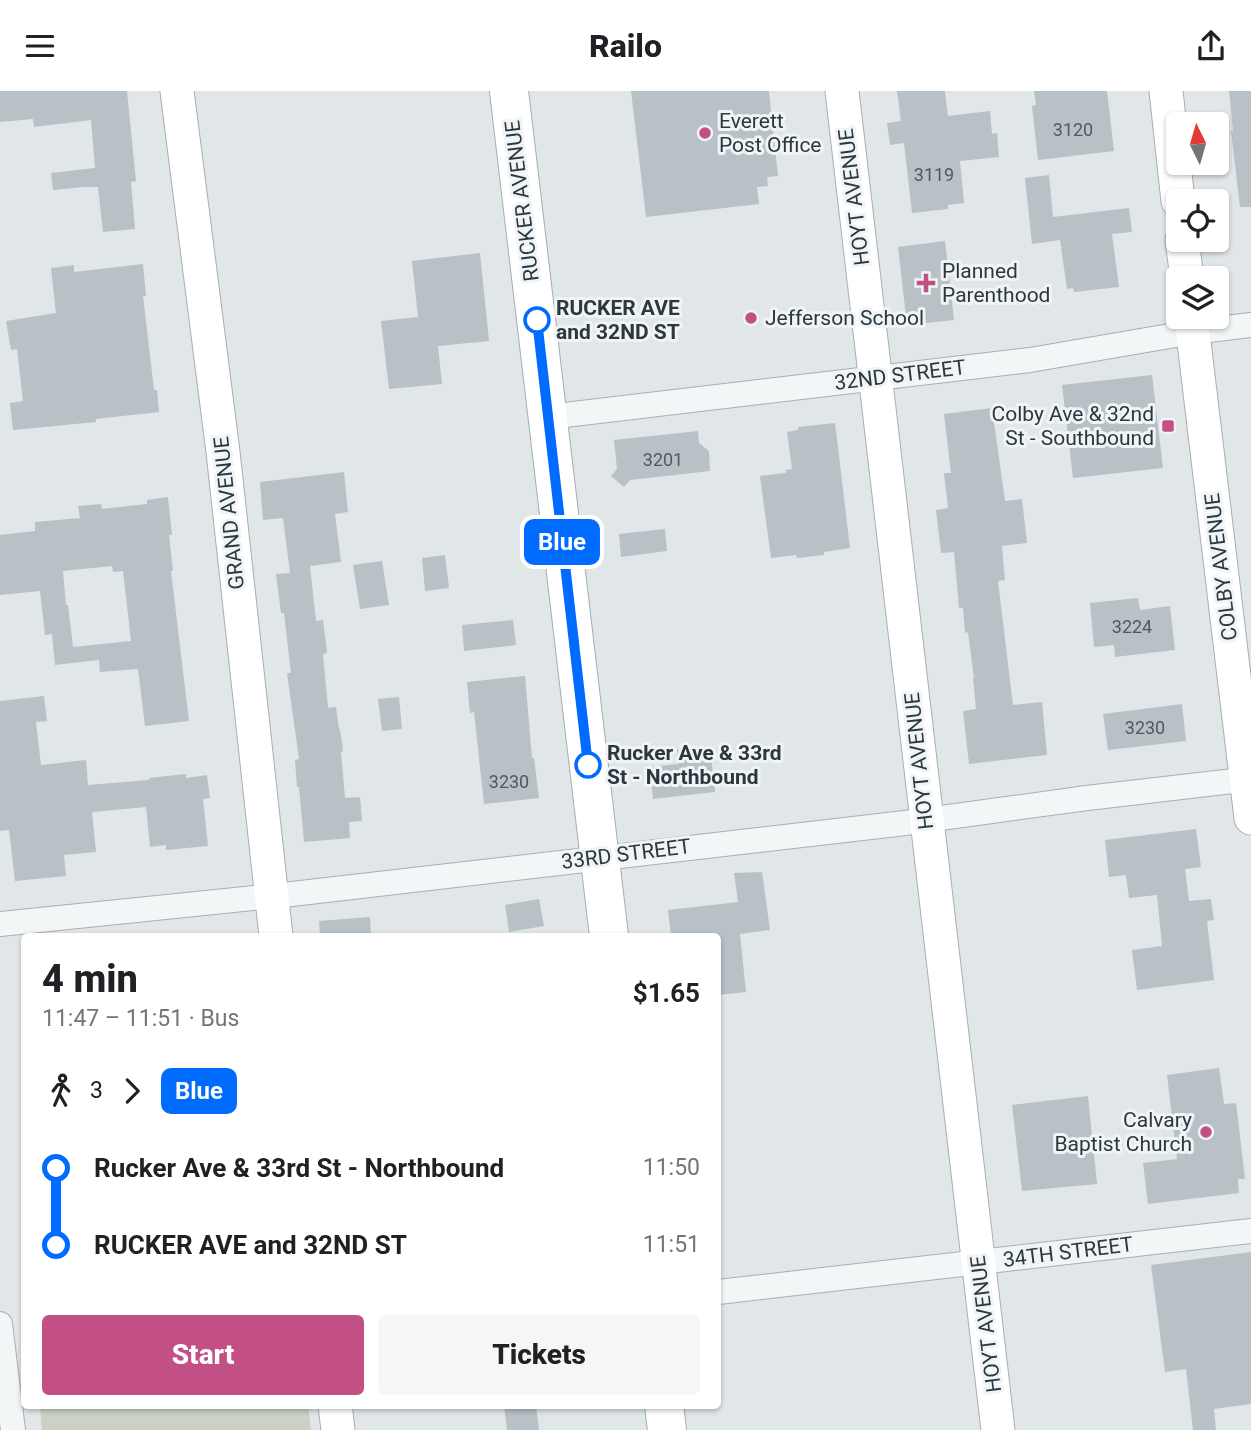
<!DOCTYPE html>
<html lang="en">
<head>
<meta charset="utf-8">
<style>
	:root { --surface:#fff; --page:#f6f6f6; --text:#202124; --muted:#757577; --accent:#c35084 }
	body { margin:0; font-family:Roboto,sans-serif; background:var(--page); color:var(--text); height:100vh; display:flex; flex-direction:column; font-size:26px; white-space:nowrap }
	* { box-sizing:border-box; margin:0 }
	p { font-size:23px; color:var(--muted) }
	.icon { flex:none; width:38px; height:38px; fill:none; stroke:currentColor; stroke-width:2; stroke-linecap:round; stroke-linejoin:round }
	.map { position:relative; flex:1; overflow:hidden }
	.side { position:absolute; left:21px; top:842px; width:700px; height:476px; display:flex; flex-direction:column; background:var(--surface); border-radius:7px; box-shadow:0 2px 5px #0004 }
	.side>* { flex:none }
	.badge { padding:0 14px; border-radius:10px; font-size:24px; line-height:46px }
	.needle { width:46px; rotate:355deg }
	.tools { position:absolute; left:1166px; top:21px; display:grid; gap:14px }
	.tools a { display:grid; place-items:center; width:63px; height:63px; border-radius:7px; background:var(--surface); box-shadow:0 2px 5px #0004; font-size:35px }
	.map>.badge { position:absolute; translate:-50% -50%; box-shadow:0 0 0 4px #fff }
	.legs { display:flex; align-items:center; gap:10px; height:77px; padding:0 21px; font-size:23px }
	.legs p { margin-inline-start:auto }
	.overview { display:flex; align-items:center; justify-content:space-between; height:119px; padding:0 21px }
	h1 { font-size:38px; font-weight:800; line-height:52px }
	.cta { display:flex; gap:14px; margin-top:auto; padding:14px 21px }
	.cta a { flex:1; height:80px; border-radius:7px; background:var(--accent); color:#fff; font-size:28px; font-weight:800; line-height:80px; text-align:center }
	.cta a+a { background:var(--page); color:var(--text) }
	ul { padding:0 21px; list-style:none }
	li { display:flex; align-items:center; gap:24px; height:77px; font-size:26px }
	li i { display:grid; place-items:center; width:10px; height:100%; margin:0 9px; background:currentColor }
	li i::after { content:''; width:18px; height:18px; margin:-9px; border:5px solid; border-radius:50%; background:var(--surface) }
	li p { margin-inline-start:auto }
	li:first-child i { background:linear-gradient(#0000 50%,currentColor 0) }
	li:last-child i { background:linear-gradient(currentColor 50%,#0000 0) }
	header { display:flex; justify-content:space-between; align-items:center; height:91px; padding:0 21px; background:var(--surface); font-size:32px; font-weight:800 }
	.map>svg:first-child { display:block }
	.green { fill:#cbd1c3 }
	.building { fill:#b8c1c5; fill-rule:evenodd }
	.lines { fill:none; stroke-linecap:round; stroke-linejoin:round }
	.street-casing { stroke:#a7aeb2; stroke-width:26 }
	.secondary-casing { stroke:#a7aeb2; stroke-width:35 }
	.primary-casing { stroke:#a1aeb3; stroke-width:40 }
	.street { stroke:#f3f6f7; stroke-width:24 }
	.secondary { stroke:#fff; stroke-width:33 }
	.primary { stroke:#fff; stroke-width:38 }
	.line-1-casing { stroke:#fff; stroke-width:16 }
	.line-1 { stroke:#006cff; stroke-width:10 }
	.poi-dot { fill:#c35084; stroke:#f0f4f6; stroke-width:2.5 }
	.stop-1-dot { fill:#fff; stroke:#006cff; stroke-width:3.5 }
	.labels { text-anchor:middle; dominant-baseline:central; stroke-width:6; stroke-linejoin:round; paint-order:stroke }
	.number-label { font-size:18px; fill:#4e5a60 }
	.poi-label { font-size:21px; fill:#2b383e; stroke:#f0f4f6; text-anchor:start }
	.street-label { font-size:21px; fill:#2b383e; stroke:#f0f4f6 }
	.stop-label { font-size:21px; font-weight:bold; fill:#2b383e; stroke:#f0f4f6; text-anchor:start }
</style>
</head>
<body>
<header><svg class="icon" aria-label="menu" viewBox="0 0 24 24"><path d="M4 6h16M4 12h16M4 18h16"/></svg>Railo<svg class="icon" aria-label="share" viewBox="0 0 24 24"><path d="M12 15V3M7 8l5-5 5 5M5 13v7h14v-7"/></svg></header>
<div class="map">
<svg width="1251" height="1339" viewBox="0 0 1251 1339">
	<rect width="100%" height="100%" fill="#e1e6e8"/>
	<path class="green" d="M40 1314H308L311 1339H42Z"/>
	<path class="building" d="M0 0H127L136 90 131 91 135 138 103 141 98 96H83L53 99 51 82 95 77 91 29 34 36 33 28 0 31Z
		M631 0H769L778 85 767 86 768 95 757 96 759 113 646 126Z
		M897 0H945L948 25 990 20 992 43 997 42 999 66 960 70 964 112 948 114V118L912 122 904 52 890 54 887 32 901 30Z
		M1034 0H1107L1114 60 1038 69 1032 15 1036 14Z
		M1229 0H1251V116H1240L1231 40H1233Z
		M1049 84 1053 126 1129 117 1132 141 1112 143 1119 196 1074 201 1073 197 1067 198 1060 149 1032 153 1025 87Z
		M945 150 954 229 907 234 898 156Z
		M480 162 489 250 438 255 442 293 389 298 381 230 418 226 412 170Z
		M143 173 146 205H143L150 265 154 299H157L159 321 96 328V331L13 339 10 312 23 310 17 258 11 259 6 230 56 222 51 177 74 174V181Z
		M1152 284 1163 377 1073 387 1062 294Z
		M992 317 1005 410 1022 408 1027 452 1002 455 1005 489 998 490 1013 614 1042 611 1047 664 969 673 963 620 976 618 973 587H974L968 541 965 542 963 517H959L954 461 941 462 936 419 948 417 944 382H951L944 323Z
		M835 332 850 457 824 461V464L797 467 796 464 771 467 760 385 786 382V379L792 378 787 341 798 339V336Z
		M698 340 699 352 709 360 710 380 630 389 624 396 611 385 617 378 614 349Z
		M344 381 348 421 335 423 341 471 310 475 316 530 323 529 327 562 323 563 328 617 336 616 339 638H340L343 660 341 661 345 707 360 706 362 730 349 731 350 747 304 751 299 696H297L295 669 299 668 287 582H291L284 522H281L276 483 290 482 283 427 263 429 260 391Z
		M168 406 172 444H169L173 480H171L189 630 145 635 138 578 100 581 99 569 55 574 52 543 45 544 40 500 0 504V444L35 440V431L80 427 78 415 101 413 102 418 147 413V409ZM112 475 113 481 123 480 131 550 73 556 68 514H66L63 480Z
		M665 438 667 460 621 466 619 443Z
		M445 464 449 497 425 500 422 467Z
		M382 470 389 514 360 518 353 474Z
		M1138 507 1140 519 1170 515 1175 559 1115 566 1114 554 1094 556 1090 512Z
		M513 529 516 554 464 560 462 534Z
		M525 585 532 667H534L539 707 484 713 474 621 470 622 467 591Z
		M44 605 47 630 36 631 41 674 86 669 88 694 149 689V687L186 683V687L207 684 210 707 203 708 208 755 166 759V754L150 756 146 716 92 721 96 761 64 764 66 785 15 790 9 739 0 740V610Z
		M399 606 402 638 382 640 378 608Z
		M1182 613 1186 650 1108 659 1103 623Z
		M710 656 715 701 653 708 650 676 678 673 677 659Z
		M1196 738 1201 776 1185 778 1189 810 1211 808 1214 829 1207 830 1214 889 1137 899 1132 859 1162 855 1157 804 1129 807 1126 784 1109 786 1105 749Z
		M762 781 770 839 740 843 746 901 718 904V845H671L668 819 738 811 734 782Z
		M539 808 544 835 509 841 505 814Z
		M370 826 371 845H320L319 830Z
		M1219 977 1224 1013 1236 1012 1245 1088H1238L1239 1102 1148 1113 1143 1072 1177 1068 1167 984Z
		M1088 1005 1097 1093 1022 1100 1012 1014Z
		M1251 1161V1313L1214 1318 1216 1339H1193L1186 1278 1165 1281 1151 1174Z
		M504 1314H536L539 1339H507Z"/>
	<g class="lines">
		<g class="street-casing">
			<path id="street" d="M548 326 1030 269 1193 241 1251 234
				M0 833 292 803 905 732 1087 707 1251 688
				M718 1201 1251 1140
				M0 1233 13 1339"/>
		</g>
		<g class="secondary-casing">
			<path id="secondary" d="M177 0 223 361 276 845
				M842 0 998 1339
				M1166 0 1178 110
				M1182 149 1187 187
				M1191 226 1251 727
				M335 1314 338 1339"/>
		</g>
		<g class="primary-casing">
			<path id="primary" d="M509 0 609 845
				M664 1314 667 1339"/>
		</g>
		<use href="#street" class="street"/>
		<use href="#secondary" class="secondary"/>
		<use href="#primary" class="primary"/>
	</g>
	<g class="lines">
		<g class="line-1-casing">
			<path id="line-1" d="M537 229 588 674"/>
		</g>
		<use href="#line-1" class="line-1"/>
	</g>
	<g class="poi-dot">
		<circle cx="705" cy="42" r="7"/>
		<path d="M922.5 181.5h7v7h7v7h-7v7h-7v-7h-7v-7h7z"/>
		<circle cx="751" cy="227" r="7"/>
		<rect x="1161" y="328" width="14" height="14" rx="3.5"/>
		<circle cx="1206" cy="1041" r="7"/>
	</g>
	<g class="stop-1-dot">
		<circle cx="537" cy="229" r="12"/>
		<circle cx="588" cy="674" r="12"/>
	</g>
	<g class="labels">
		<g class="number-label">
			<text x="1073" y="38">3120</text>
			<text x="934" y="83">3119</text>
			<text x="663" y="368">3201</text>
			<text x="1132" y="535">3224</text>
			<text x="1145" y="636">3230</text>
			<text x="509" y="690">3230</text>
		</g>
		<g class="poi-label">
			<text x="719" y="30">Everett<tspan x="719" dy="24">Post Office</tspan></text>
			<text x="942" y="180">Planned<tspan x="942" dy="24">Parenthood</tspan></text>
			<text x="765" y="227">Jefferson School</text>
			<text x="1154" y="323" text-anchor="end">Colby Ave &amp; 32nd<tspan x="1154" dy="24">St - Southbound</tspan></text>
			<text x="1192" y="1029" text-anchor="end">Calvary<tspan x="1192" dy="24">Baptist Church</tspan></text>
		</g>
		<g class="street-label">
			<text transform="translate(854 106) rotate(-97)">HOYT AVENUE</text>
			<text transform="translate(522 110) rotate(-97)">RUCKER AVENUE</text>
			<text transform="translate(900 284) rotate(-7)">32ND STREET</text>
			<text transform="translate(229 422) rotate(-96)">GRAND AVENUE</text>
			<text transform="translate(1221 476) rotate(-97)">COLBY AVENUE</text>
			<text transform="translate(919 670) rotate(-96)">HOYT AVENUE</text>
			<text transform="translate(626 763) rotate(-7)">33RD STREET</text>
			<text transform="translate(1068 1161) rotate(-7)">34TH STREET</text>
			<text transform="translate(986 1233) rotate(-97)">HOYT AVENUE</text>
		</g>
		<g class="stop-label">
			<text x="556" y="217">RUCKER AVE<tspan x="556" dy="24">and 32ND ST</tspan></text>
			<text x="607" y="662">Rucker Ave &amp; 33rd<tspan x="607" dy="24">St - Northbound</tspan></text>
		</g>
	</g>
</svg>
<div class="tools">
<a><svg class="needle" viewBox="-14 -14 28 28"><path d="M0-13l5 13h-10z" fill="#e53935"/><path d="M0 13l5-13h-10z" fill="#757577"/></svg></a>
<a><svg class="icon" aria-label="locate" viewBox="0 0 24 24"><circle cx="12" cy="12" r="6"/><path d="M12 2v4M12 18v4M2 12h4M18 12h4"/></svg></a>
<a><svg class="icon" aria-label="layers" viewBox="0 0 24 24"><path d="M12 4l9 5-9 5-9-5zM3 14l9 5 9-5"/></svg></a>
</div>
<b class="badge" style="left:562px;top:451px;background:#006cff;color:#fff">Blue</b>
<section class="side">
<div class="overview"><div><h1>4 min</h1><p>11:47 – 11:51 · Bus</p></div><b>$1.65</b></div>
<div class="legs"><svg class="icon" aria-label="walk" viewBox="0 0 24 24"><circle cx="13" cy="4" r="2"/><path d="M13 8l-2 6 4 7M11 14l-3 7M7 12l3-4h3l4 4"/></svg>3<svg class="icon" aria-label="forward" viewBox="0 0 24 24"><path d="M9 5l7 7-7 7"/></svg><b class="badge" style="background:#006cff;color:#fff">Blue</b></div>
<ul>
<li><i style="color:#006cff"></i><b>Rucker Ave &amp; 33rd St - Northbound</b><p>11:50</p></li>
<li><i style="color:#006cff"></i><b>RUCKER AVE and 32ND ST</b><p>11:51</p></li>
</ul>
<div class="cta"><a>Start</a><a>Tickets</a></div>
</section>
</div>
</body>
</html>
